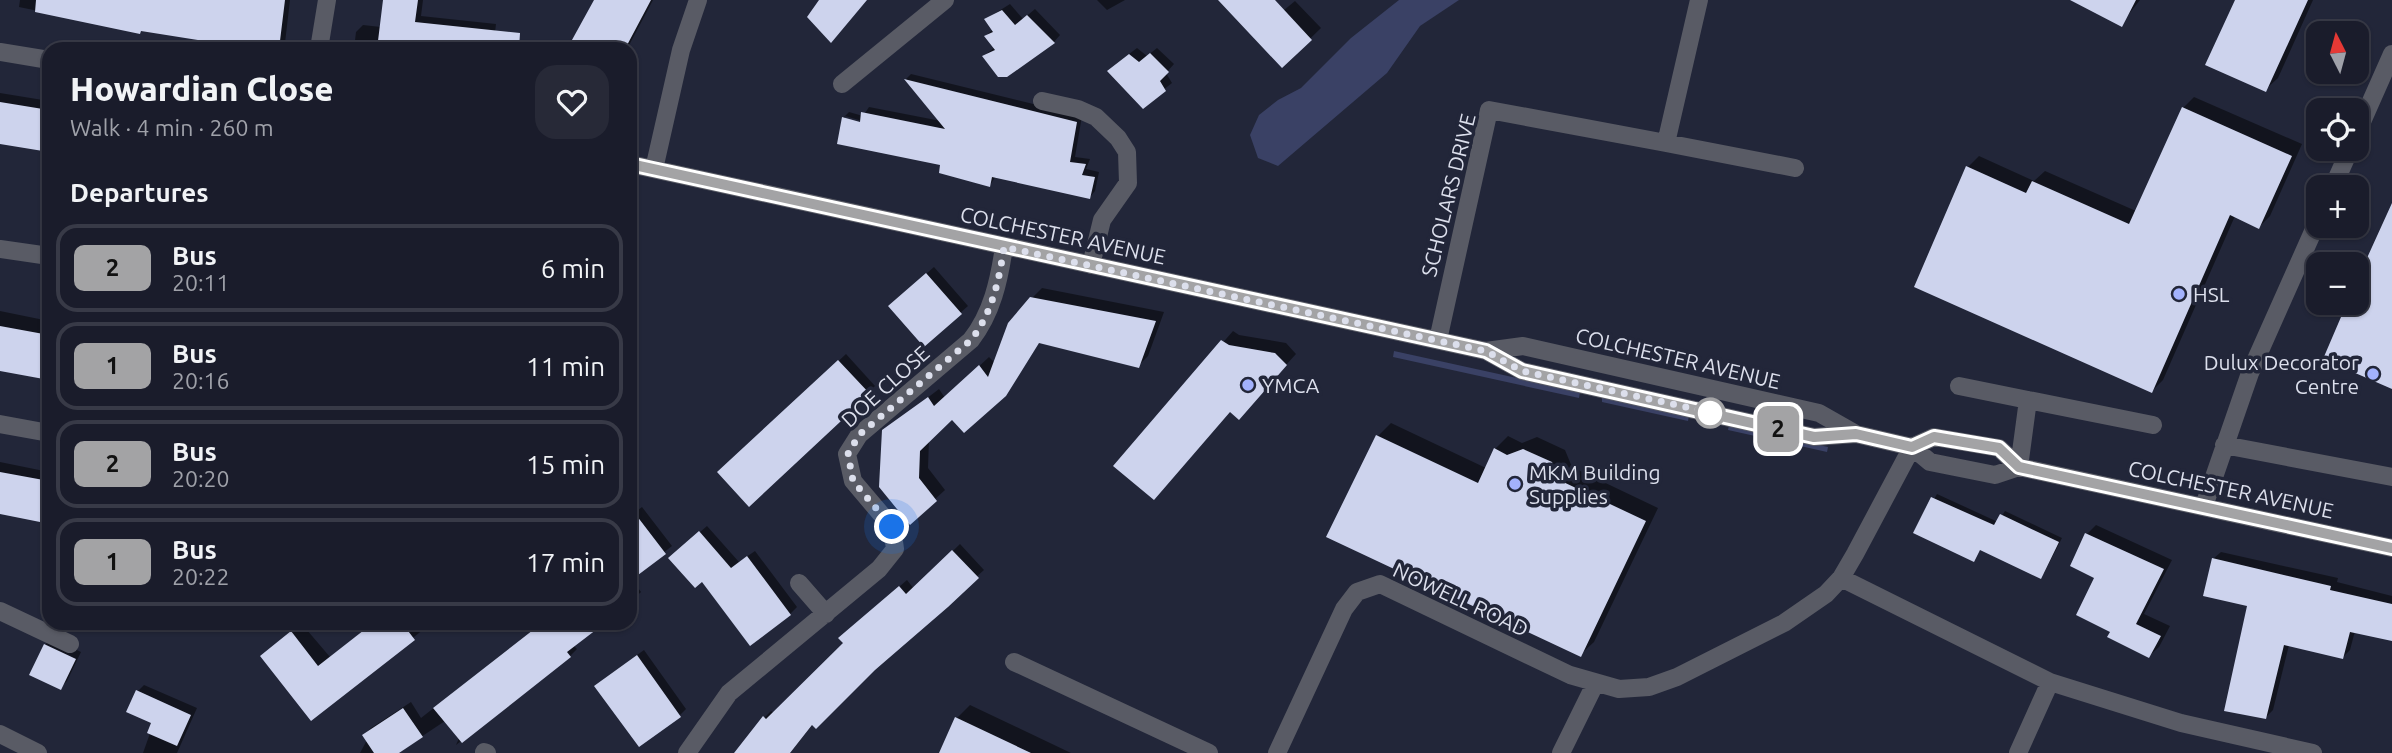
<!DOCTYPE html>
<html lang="en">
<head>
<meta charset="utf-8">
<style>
	:root { --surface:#1a1c2b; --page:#272937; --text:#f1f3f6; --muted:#9fa1a9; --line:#383a47 }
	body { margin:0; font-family:Ubuntu,sans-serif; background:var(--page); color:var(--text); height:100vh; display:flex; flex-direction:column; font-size:26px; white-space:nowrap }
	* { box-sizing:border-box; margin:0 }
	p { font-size:23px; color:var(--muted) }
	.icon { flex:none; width:38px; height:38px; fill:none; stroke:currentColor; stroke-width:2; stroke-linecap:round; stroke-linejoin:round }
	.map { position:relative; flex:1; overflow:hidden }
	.panel { position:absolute; left:42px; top:42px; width:595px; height:588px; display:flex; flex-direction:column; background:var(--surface); border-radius:21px; box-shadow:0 2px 5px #0004,0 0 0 2px var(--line) }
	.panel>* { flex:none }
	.badge { padding:0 14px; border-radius:10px; font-size:24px; line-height:46px }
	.needle { width:46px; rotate:354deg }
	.buttons { position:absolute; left:2306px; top:21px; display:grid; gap:14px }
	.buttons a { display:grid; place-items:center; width:63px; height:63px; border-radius:14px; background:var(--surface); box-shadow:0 2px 5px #0004,0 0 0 2px var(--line); font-size:35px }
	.you { position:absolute; width:35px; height:35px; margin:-18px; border:5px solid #fff; border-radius:50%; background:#1a73e8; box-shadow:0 0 0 10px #1a73e833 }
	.map>.badge { position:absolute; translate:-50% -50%; box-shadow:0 0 0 4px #fff }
	h2 { padding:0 28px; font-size:26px; line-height:63px }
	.round { display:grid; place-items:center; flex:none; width:74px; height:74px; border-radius:21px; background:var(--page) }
	.overview { display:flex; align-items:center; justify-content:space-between; height:119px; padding:0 28px }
	h1 { font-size:33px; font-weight:800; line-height:52px }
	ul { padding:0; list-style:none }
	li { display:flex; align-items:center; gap:21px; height:88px; margin:0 14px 10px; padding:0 14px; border:4px solid var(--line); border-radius:21px }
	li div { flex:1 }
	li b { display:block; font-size:26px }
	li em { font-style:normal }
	li .badge { min-width:77px; font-weight:700; text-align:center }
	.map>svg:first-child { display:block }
	.green { fill:#3a4165 }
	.shadow { fill:#0007; fill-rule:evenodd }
	.building { fill:#cdd3ed }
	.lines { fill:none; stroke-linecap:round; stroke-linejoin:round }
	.minor { stroke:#595b65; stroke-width:18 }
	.line-casing { stroke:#fff; stroke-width:16 }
	.line { stroke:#a3a3a5; stroke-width:10 }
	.walk { stroke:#dcdfec; stroke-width:7; stroke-dasharray:0 12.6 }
	.poi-dot { fill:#a3b2fd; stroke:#222639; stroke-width:2.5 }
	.stop-dot { fill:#fff; stroke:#a3a3a5; stroke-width:3.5 }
	.labels { text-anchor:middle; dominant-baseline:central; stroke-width:7; stroke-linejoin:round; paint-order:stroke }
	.street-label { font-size:21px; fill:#dcdfec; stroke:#222639 }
	.poi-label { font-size:21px; fill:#dcdfec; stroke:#222639; text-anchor:start }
</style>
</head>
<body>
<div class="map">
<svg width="2392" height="753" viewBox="0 0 2392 753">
	<rect width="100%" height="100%" fill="#222639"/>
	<path class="green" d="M1399 0H1459L1420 26 1387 73 1278 166 1258 158 1250 135 1259 115 1278 100 1301 88 1351 38Z
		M1394 351 1580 392 1579 398 1393 357Z
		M1602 397 1689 416 1688 421 1602 402Z
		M1729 425 1828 447 1827 452 1728 430Z"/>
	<path class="shadow" d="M20 0H290L285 43 279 49 142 29 140 32 19 7Z
		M385 0H423L421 16 496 24 493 49H354L356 32 363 25 381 27Z
		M596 0H653L627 49H569Z
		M1097 0H1125L1107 10Z
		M2074 0H2140L2121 24Z
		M2237 0H2313L2278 78 2266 89Z
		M1295 1 1321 28 1282 66 1265 26Z
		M1010 4 1023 19 1035 9 1060 35 1054 42 984 56 995 47 986 36 993 29 986 19Z
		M1137 48 1147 56 1157 48 1174 64 1166 73 1172 83 1143 106 1116 64Z
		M911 74 1082 116 1075 157 1090 159 1086 169 1099 172 1095 191 1090 197 996 176 990 185 941 172 942 164 839 142 843 118 849 112 863 116 869 107 941 121 906 79ZM845 116 869 123 868 126 845 120Z
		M0 93 49 101V150L0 143Z
		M2194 97 2302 144 2270 216 2259 227 2235 216 2163 380 2152 391 1968 167 1979 156 2034 181 2045 171 2136 211 2183 108Z
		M934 267 968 306 924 345 897 299Z
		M1042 288 1164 312 1148 356 1138 366 1042 342 1016 384 1045 337 1042 335 929 440 928 468 945 490 910 522 884 431 939 389 945 398 989 357 995 363 1031 299Z
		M0 311 49 321V380L0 370Z
		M1233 331 1239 335 1286 343 1296 354 1245 410H1231L1116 465Z
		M846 354 875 386 749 504 719 473Z
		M1391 423 1486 468 1495 449 1508 436 1522 443 1537 437 1565 450 1572 467 1658 508 1594 642 1580 655 1328 536 1378 436Z
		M0 462 49 472V517L44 516 40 520 0 513Z
		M1937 494 1998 522 2005 511 2062 538 2044 573 2041 576 1981 548 1974 560 1916 532Z
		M642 507 672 546 631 578 641 592 630 602V516Z
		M2096 525 2172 560 2144 614 2170 626 2159 647 2149 656 2113 631 2087 534Z
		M707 526 739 562 755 551 797 607 790 614 702 579 677 552Z
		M960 544 984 570 813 724 790 753H736L765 717 771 711 774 713 845 643 848 631 907 580 914 589Z
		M2221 552 2338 578 2337 582 2392 596V640L2355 631 2350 650 2343 657 2289 645 2273 710 2266 717 2250 605 2213 559Z
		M301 623 330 657 373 623H420L424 629 311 719 262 656Z
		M542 623H602L573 645 577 649 570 656 456 745 475 701 397 753H360L367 740 364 735 371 728 411 702 421 718Z
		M52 638 81 652 67 681 60 688 45 645Z
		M644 650 686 709 680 715 604 679Z
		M144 685 197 708 177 753H143L154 722 137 692Z
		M970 705 1071 753H940L957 718Z"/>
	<path class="building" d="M36 0H285L279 49 242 47 141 31 140 34 35 12Z
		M383 0H418L415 22 520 33 519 49H377Z
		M594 0H651L625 49H567Z
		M819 0H867L831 43 807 17Z
		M1218 0H1275L1312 40 1282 68Z
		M2070 0H2136L2122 27Z
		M2235 0H2308L2266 92 2205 65Z
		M1002 10 1015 25 1027 15 1055 43 1007 77H998L982 56 995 50 984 36 993 32 984 19Z
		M1150 53 1169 72 1160 81 1166 91 1143 109 1107 71 1129 54 1139 62Z
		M904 79 1077 122 1070 162 1086 164 1082 175 1095 177 1090 199 992 177 990 187 939 173 940 165 837 144 842 117 860 122 861 112 945 129Z
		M0 102 49 110V152L0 144Z
		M2182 107 2292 156 2259 229 2230 215 2152 393 1914 287 1966 166 2026 193 2032 181 2129 224Z
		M2392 203V389L2323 359 2347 303H2357V280Z
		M926 273 962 314 924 347 888 306Z
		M1030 297 1156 321 1139 368 1039 343 1006 396 964 433 952 420 920 451 919 478 937 501 910 525 879 487 882 430 928 397 934 406 979 365 988 377 1008 323Z
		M0 326 49 335V380L0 371Z
		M1221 340 1229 345 1275 353 1287 365 1239 420 1230 412 1154 500 1113 466Z
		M838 360 870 394 749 507 717 472Z
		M1376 435 1478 483 1494 448 1507 455 1523 449 1552 462 1559 480 1646 521 1581 657 1326 537Z
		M0 472 49 481 40 522 0 514Z
		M1931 497 1994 525 2000 514 2059 542 2041 579 1980 550 1974 562 1913 533Z
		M630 507 666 554 630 581Z
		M699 531 731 568 747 556 791 615 750 646 702 582 695 588 668 558Z
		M2085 533 2164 569 2136 624 2161 636 2149 658 2107 637 2110 632 2076 615 2094 578 2070 566Z
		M952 550 979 578 948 607 875 670 816 729 812 725 790 753H734L763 716 766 719 843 643 838 638 899 586 906 594Z
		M2212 558 2331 586 2330 590 2392 604V641L2350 632 2343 659 2284 645 2266 719 2224 711 2247 606 2203 596Z
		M373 623H402L415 640 311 721 260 656 291 631 318 666Z
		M542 623H605L567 652 571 657 462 743 433 708Z
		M44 644 76 659 61 690 29 675Z
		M637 655 681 717 639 747 594 686Z
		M136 690 191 715 177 746 147 733 151 723 126 712Z
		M403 708 423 737 399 753H374L362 735Z
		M955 717 1031 753H939Z"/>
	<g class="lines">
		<path class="minor" d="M319 49 327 0
			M0 52 49 60
			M842 84 945 0
			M1042 101 1078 109 1096 117 1118 138 1127 152 1128 183 1102 220 1091 265
			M2357 133 2392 54
			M1666 143 1795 168
			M630 164 1486 351 1522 371 1814 437 1856 434
			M654 169 681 50 698 0
			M2333 187 2350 149
			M0 249 49 256
			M1438 340 1489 110 1666 143 1699 0
			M1486 351 1523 346 1819 413 1856 434 1912 447 1930 462 1995 475 2019 467 2392 548
			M1959 386 2028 400
			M0 424 49 433
			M2224 445 2392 477
			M1912 447 1934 437 1999 448 2019 467
			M2019 467 2028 400 2153 425
			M2204 506 2250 373 2319 218
			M1841 578 2050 682 2181 723 2313 753
			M799 583 826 614
			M0 611 70 644
			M1014 662 1209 753
			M0 734 38 753
			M484 752 487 753
			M687 753 729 693 879 569 895 549 892 527 853 481 847 454 859 435 971 340C992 313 999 281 1004 247
			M1277 753 1344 609 1357 592 1380 584 1570 675 1619 689 1649 687 1677 677 1784 623 1826 594 1841 578 1855 554 1912 447
			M1561 753 1595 684
			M2018 753 2050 682"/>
	</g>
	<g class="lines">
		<g class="line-casing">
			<path id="line" d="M630 164 1486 351 1522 371 1814 437 1856 434 1912 447 1934 437 1999 448 2019 467 2392 548"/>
		</g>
		<use href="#line" class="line"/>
		<path class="walk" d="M892 527 853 481 848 454 859 435 971 340C992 313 999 281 1004 247L1486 351 1522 371 1722 415 1710 413"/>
	</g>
	<g class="poi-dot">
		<circle cx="2179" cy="294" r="7"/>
		<circle cx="2373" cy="374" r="7"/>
		<circle cx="1248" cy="385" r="7"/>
		<circle cx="1515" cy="484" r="7"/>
	</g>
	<circle class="stop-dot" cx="1710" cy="413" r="14"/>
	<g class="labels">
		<g class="street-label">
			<text transform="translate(1448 195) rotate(-76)">SCHOLARS DRIVE</text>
			<text transform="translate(1063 235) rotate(12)">COLCHESTER AVENUE</text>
			<text transform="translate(1678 358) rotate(13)">COLCHESTER AVENUE</text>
			<text transform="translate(885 386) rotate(-42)">DOE CLOSE</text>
			<text transform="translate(2231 489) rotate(12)">COLCHESTER AVENUE</text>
			<text transform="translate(1461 599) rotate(25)">NOWELL ROAD</text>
		</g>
		<g class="poi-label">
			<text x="2193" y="294">HSL</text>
			<text x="2359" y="362" text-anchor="end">Dulux Decorator<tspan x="2359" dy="24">Centre</tspan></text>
			<text x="1262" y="385">YMCA</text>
			<text x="1529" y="472">MKM Building<tspan x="1529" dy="24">Supplies</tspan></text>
		</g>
	</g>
</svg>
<div class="buttons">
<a><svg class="needle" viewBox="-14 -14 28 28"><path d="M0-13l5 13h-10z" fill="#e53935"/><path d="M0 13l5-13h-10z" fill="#9fa1a9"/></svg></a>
<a><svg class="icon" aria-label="locate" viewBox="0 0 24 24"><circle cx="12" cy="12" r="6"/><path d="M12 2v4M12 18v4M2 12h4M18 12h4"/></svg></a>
<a>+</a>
<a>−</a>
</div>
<div class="you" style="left:892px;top:527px"></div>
<b class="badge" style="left:1778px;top:429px;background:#a3a3a5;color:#111">2</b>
<section class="panel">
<div class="overview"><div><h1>Howardian Close</h1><p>Walk · 4 min · 260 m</p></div><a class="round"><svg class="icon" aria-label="heart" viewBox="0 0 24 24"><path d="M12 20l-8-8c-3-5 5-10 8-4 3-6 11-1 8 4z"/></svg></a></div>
<h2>Departures</h2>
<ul>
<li><span class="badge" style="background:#a3a3a5;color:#111">2</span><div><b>Bus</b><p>20:11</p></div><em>6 min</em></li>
<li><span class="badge" style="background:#a3a3a5;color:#111">1</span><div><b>Bus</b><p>20:16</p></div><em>11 min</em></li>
<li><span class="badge" style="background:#a3a3a5;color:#111">2</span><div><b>Bus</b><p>20:20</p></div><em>15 min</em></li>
<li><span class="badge" style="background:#a3a3a5;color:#111">1</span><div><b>Bus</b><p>20:22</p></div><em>17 min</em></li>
</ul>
</section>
</div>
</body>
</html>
